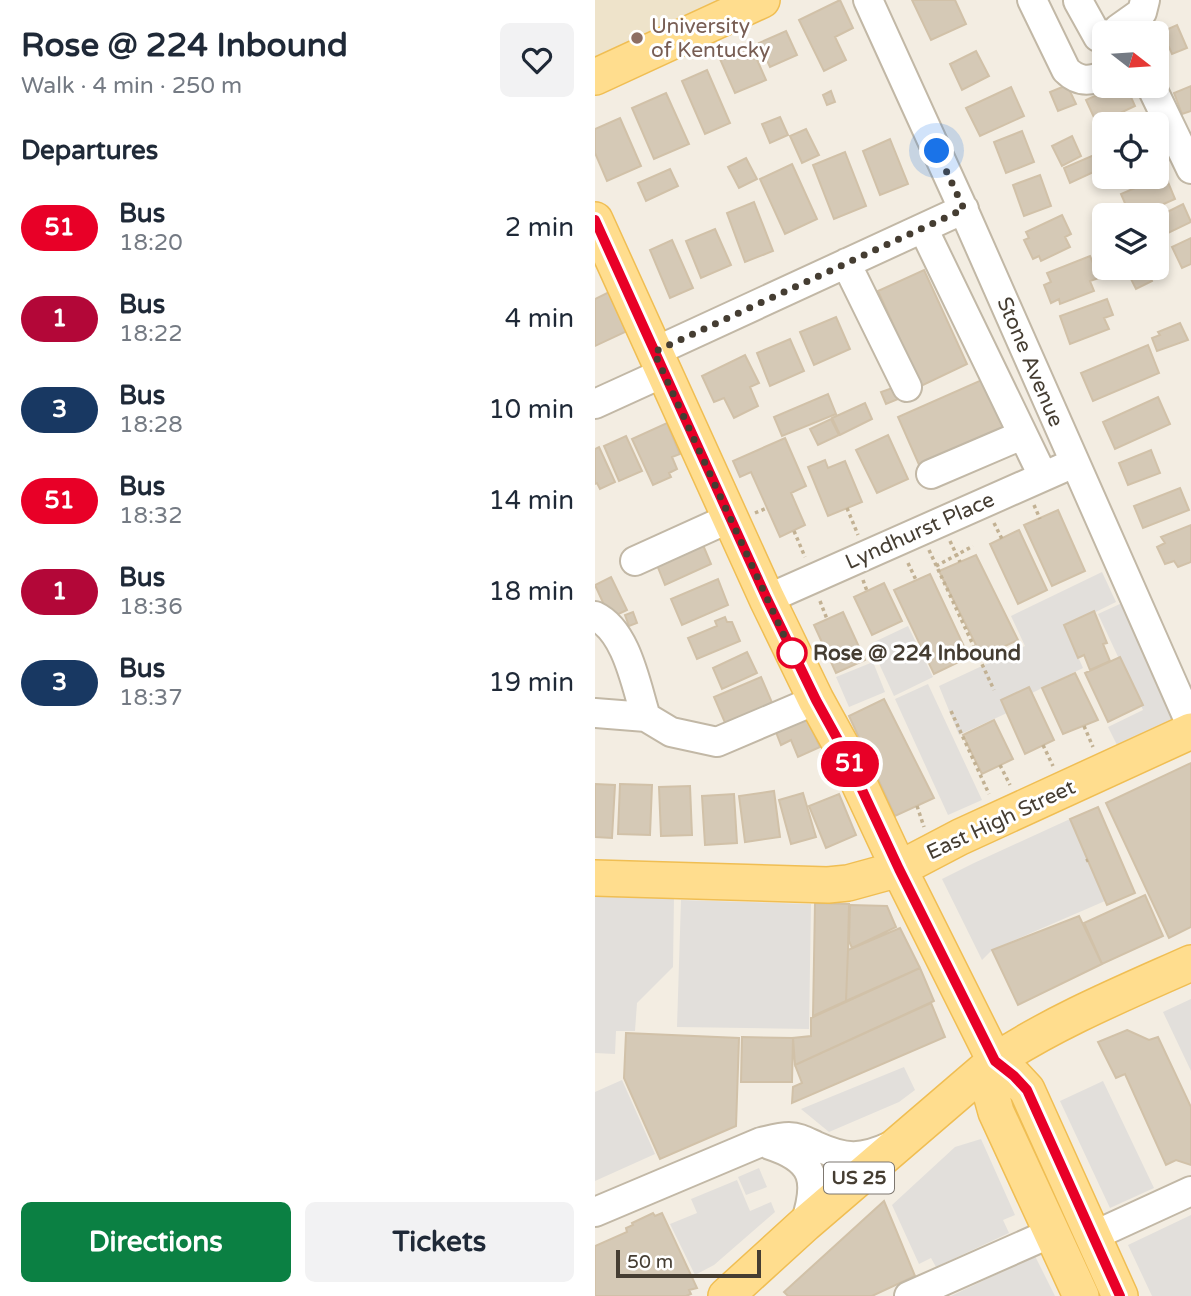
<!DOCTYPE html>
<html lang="en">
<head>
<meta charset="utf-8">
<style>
	:root { --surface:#fff; --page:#f2f2f3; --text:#1f2937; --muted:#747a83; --accent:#0b8043 }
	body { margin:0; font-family:"Varela Round",sans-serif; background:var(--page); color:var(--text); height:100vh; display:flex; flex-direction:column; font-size:26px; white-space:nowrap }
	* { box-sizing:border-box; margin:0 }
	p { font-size:23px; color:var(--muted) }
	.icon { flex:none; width:38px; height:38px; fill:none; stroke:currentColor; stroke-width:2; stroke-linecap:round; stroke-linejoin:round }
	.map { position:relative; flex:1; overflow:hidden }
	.side { display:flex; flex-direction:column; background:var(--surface); width:595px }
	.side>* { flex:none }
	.badge { padding:0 14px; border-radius:23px; font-size:24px; line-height:46px }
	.needle { width:46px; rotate:107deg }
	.controls { position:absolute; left:497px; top:21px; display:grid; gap:14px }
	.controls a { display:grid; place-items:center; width:77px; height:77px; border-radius:10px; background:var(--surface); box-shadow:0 4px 10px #0003; font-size:35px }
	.scale { position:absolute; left:21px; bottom:18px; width:145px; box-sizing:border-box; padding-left:7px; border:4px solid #453d32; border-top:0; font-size:19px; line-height:24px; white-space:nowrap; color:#453d32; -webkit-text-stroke:5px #fff; paint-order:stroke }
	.you { position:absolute; width:35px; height:35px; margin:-18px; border:5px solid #fff; border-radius:50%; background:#1a73e8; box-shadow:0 0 0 10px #1a73e833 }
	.map>.badge { position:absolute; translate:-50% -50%; box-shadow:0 0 0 4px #fff }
	h2 { padding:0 21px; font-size:26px; line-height:63px }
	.round { display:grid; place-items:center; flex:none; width:74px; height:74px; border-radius:10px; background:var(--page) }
	.summary { display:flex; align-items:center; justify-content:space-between; height:119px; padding:0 21px }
	h1 { font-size:33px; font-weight:700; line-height:52px }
	.cta { display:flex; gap:14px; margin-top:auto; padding:14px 21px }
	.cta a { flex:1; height:80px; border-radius:10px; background:var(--accent); color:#fff; font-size:28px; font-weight:700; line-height:80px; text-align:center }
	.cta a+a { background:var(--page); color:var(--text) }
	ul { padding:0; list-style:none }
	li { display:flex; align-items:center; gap:21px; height:91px; padding:0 21px }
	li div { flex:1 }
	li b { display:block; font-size:26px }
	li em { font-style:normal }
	li .badge { min-width:77px; font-weight:700; text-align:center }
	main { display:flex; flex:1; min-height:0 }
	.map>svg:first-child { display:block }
	.education { fill:#eee3ca }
	.parking { fill:#e2dfdb }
	.building { fill:#d5c9b6; stroke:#d1c1a8; stroke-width:2 }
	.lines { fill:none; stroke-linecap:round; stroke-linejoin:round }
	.minor-casing { stroke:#c2b8a6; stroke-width:32 }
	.major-casing { stroke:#f0be53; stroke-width:38 }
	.path { stroke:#c2b193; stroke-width:3.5; stroke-dasharray:3.5 3.5; stroke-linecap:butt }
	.minor { stroke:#fff; stroke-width:28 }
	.major { stroke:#ffdd8e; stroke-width:35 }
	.line-casing { stroke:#fff; stroke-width:16 }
	.line { stroke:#e80027; stroke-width:10 }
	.walk { stroke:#453d32; stroke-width:7; stroke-dasharray:0 12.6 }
	.education-dot { fill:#8d6e63; stroke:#fff; stroke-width:2.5 }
	.stop-dot { fill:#fff; stroke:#e80027; stroke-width:3.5 }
	.labels { text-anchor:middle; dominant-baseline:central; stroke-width:6; stroke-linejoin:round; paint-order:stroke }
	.shield { fill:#fff; stroke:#7d7770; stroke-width:2 }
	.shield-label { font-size:19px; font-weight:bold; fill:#453d32 }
	.education-label { font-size:21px; fill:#785e54; stroke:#fff; text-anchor:start }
	.street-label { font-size:21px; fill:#453d32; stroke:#fff }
	.stop-label { font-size:21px; font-weight:bold; fill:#453d32; stroke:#fff; text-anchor:start }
</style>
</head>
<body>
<main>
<section class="side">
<div class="summary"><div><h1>Rose @ 224 Inbound</h1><p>Walk · 4 min · 250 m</p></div><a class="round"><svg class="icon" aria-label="heart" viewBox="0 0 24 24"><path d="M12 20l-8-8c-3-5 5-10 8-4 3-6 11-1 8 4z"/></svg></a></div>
<h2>Departures</h2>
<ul>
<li><span class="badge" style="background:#e80027;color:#fff">51</span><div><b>Bus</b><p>18:20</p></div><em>2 min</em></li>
<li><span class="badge" style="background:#b30738;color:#fff">1</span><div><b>Bus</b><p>18:22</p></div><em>4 min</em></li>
<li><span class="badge" style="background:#183862;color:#fff">3</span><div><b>Bus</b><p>18:28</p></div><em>10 min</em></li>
<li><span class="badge" style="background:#e80027;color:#fff">51</span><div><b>Bus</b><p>18:32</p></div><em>14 min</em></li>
<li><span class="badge" style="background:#b30738;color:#fff">1</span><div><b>Bus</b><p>18:36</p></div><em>18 min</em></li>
<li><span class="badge" style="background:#183862;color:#fff">3</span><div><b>Bus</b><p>18:37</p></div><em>19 min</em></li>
</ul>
<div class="cta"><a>Directions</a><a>Tickets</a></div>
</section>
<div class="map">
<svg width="596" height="1296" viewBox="0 0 596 1296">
	<rect width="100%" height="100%" fill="#f3ede2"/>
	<path class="education" d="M0 0H168L0 76Z"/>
	<path class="parking" d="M507 572 521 602 470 627 488 668 437 693 434 687 406 700 412 713 364 735 344 686 430 646 416 616Z
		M527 603 582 720 523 747 513 727 548 710 503 614Z
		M313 626 338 677 299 696 275 644Z
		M278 662 290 692 254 707 241 677Z
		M333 684 387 800 353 815 300 699Z
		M475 819 510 901 397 950 387 960 347 879 379 863Z
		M79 896 78 967 42 1003 40 1031H21L20 1054 0 1053V897Z
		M86 900 216 904 214 1029 82 1027Z
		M596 999V1071L568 1012Z
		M309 1067 320 1090 304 1102 234 1132 206 1109Z
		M27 1080 60 1154 0 1181V1092Z
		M508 1081 559 1188 515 1208 465 1101Z
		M386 1139 420 1215 408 1220 414 1233 341 1267 336 1258 324 1264 297 1205 360 1147Z
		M164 1168 172 1187 151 1195 143 1177Z
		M142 1180 155 1211 176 1202 180 1212 119 1265 100 1275 75 1224 102 1213 96 1199Z
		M596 1215V1296H557L533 1245Z
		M440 1256 460 1296H356Z"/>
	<path class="building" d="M245 0 258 28 240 37 251 60 229 71 204 20Z
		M317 0H360L371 24 336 40Z
		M582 25 592 48 577 54 574 47 562 52V34Z
		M191 31 202 55 175 67 164 43Z
		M156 46 171 80 140 93 125 59Z
		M381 51 394 76 367 90 355 64Z
		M112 70 135 123 110 134 87 81Z
		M472 85 481 104 463 111 455 92Z
		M522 86H531L540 106 502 124 491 100Z
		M596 86V111L587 114 579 93Z
		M416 87 429 116 385 136 371 108Z
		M236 91 240 102 232 105 228 95Z
		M71 93 94 144 59 159 37 108Z
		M545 115 549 124H524Z
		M185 117 193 135 175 143 167 124Z
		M25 118 46 166 12 181 0 153V129Z
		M211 129 224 155 207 163 195 136Z
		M427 131 439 162 411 173 399 142Z
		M477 136 486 156 467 166 457 146Z
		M295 139 313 184 285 195 268 151Z
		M250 152 271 206 239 219 218 165Z
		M499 155 505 169 475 183 469 168Z
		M151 158 162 179 144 188 133 167Z
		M197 164 222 219 190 234 165 179Z
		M75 169 83 186 51 201 43 183Z
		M445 175 456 206 429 216 418 185Z
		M570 175 580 199 544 215H535L526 194Z
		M159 202 178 251 150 262 132 213Z
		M588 204 596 222 569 235 562 217Z
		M467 215 476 234 470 237 475 247 446 261 444 256 438 259 429 240 434 238 431 232Z
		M120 229 136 265 106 278 91 241Z
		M596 238V264L587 268 577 247Z
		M77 240 98 288 75 298 55 250Z
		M495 256 504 278 495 281 499 291 465 304 464 299 456 303 449 285 456 282 452 273Z
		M525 268H551L557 281 541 289 532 271 527 273Z
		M329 270 372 364 326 386 283 291Z
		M14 292 32 331 0 346V299Z
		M512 299 518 315 509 318 514 329 475 344 465 316Z
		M241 317 255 349 219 365 205 332Z
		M585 323 593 340 562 351 557 338 565 335 563 332Z
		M195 339 209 371 175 386 162 353Z
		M553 345 564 373 498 401 486 373Z
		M150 355 164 383 155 387 163 406 139 418 129 398 119 402 107 376Z
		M389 379 410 428 325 467 303 417Z
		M303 386 308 397 291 404 286 392Z
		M233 394 241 414 187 436 179 417Z
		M563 397 575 424 520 449 508 422Z
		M270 403 277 419 245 435 237 418Z
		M236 419 244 435 223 445 215 429Z
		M72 423 85 454 77 457 82 469 74 473 76 477 58 485 37 439Z
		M293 435 313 479 282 493 261 450Z
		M31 436 47 471 24 481 9 446Z
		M190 438 211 486 196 493 210 525 185 537 156 472 145 477 138 461Z
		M4 447 20 482 5 489 2 483 0 484V449Z
		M556 450 565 473 533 485 524 463Z
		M230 460 233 468 250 461 267 502 233 516 213 467Z
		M585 488 594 510 548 528 539 506Z
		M463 510 490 571 457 586 429 525Z
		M596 525V562L583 567 579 561 570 564 562 547 570 543 566 537Z
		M424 530 452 590 423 604 395 544Z
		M108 545 116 564 70 585 62 565Z
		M381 555 423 640 387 657 344 571Z
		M335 574 374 657 339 674 299 590Z
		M16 577 32 610 15 618 0 585Z
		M123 579 133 605 87 625 76 599Z
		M289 583 307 621 277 635 259 597Z
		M499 611 512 643 508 644 515 661 495 670 489 655 483 658 469 625Z
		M38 612 42 623 34 626 30 615Z
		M248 612 270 660 241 673 219 625Z
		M130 617 132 622H137L145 641 102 659 93 638 122 626 120 621Z
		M152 652 162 673 127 689 118 668Z
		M525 657 548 705 513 722 490 673Z
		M480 673 503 720 468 734 447 688Z
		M166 677 178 705 131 725 119 697Z
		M434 687 459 740 430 754 406 700Z
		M289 699 339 798 300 816 254 716Z
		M209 713 225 747 203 757 196 740 186 745 179 727Z
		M399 720 418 759 387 774 368 735Z
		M596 763V927L574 938 511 803Z
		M0 784 20 785 17 838 0 837Z
		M25 784 57 785 55 835 23 834Z
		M95 786 97 835 66 836 64 787Z
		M179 791 185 837 150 842 144 796Z
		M208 793 221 837 196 844 184 800Z
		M139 794 142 843 110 845 107 796Z
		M244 794 261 835 231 848 214 806Z
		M503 807 540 893 512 905 475 819Z
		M550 895 568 936 507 964 489 923Z
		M220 903 254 904 253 950 251 1001 218 1016Z
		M255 905 292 906 301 927 257 948 254 941Z
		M484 916 507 964 423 1005 397 950Z
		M305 928 325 968 251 1001 253 950Z
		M325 968 339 1001 200 1065 198 1038 216 1036V1018Z
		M336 1003 350 1037 197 1103 198 1087 207 1083 200 1065Z
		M532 1030 554 1040 563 1037 596 1107V1165L581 1160 571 1165 530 1074 521 1078 503 1042Z
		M31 1033 144 1038 141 1126 65 1159 29 1078Z
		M147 1037 198 1038 197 1082H146Z
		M289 1201 320 1276 277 1296H193L189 1292Z
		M58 1213 60 1216 67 1213 102 1288 94 1290 96 1294 91 1296H0V1246L32 1232 31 1228 38 1225 37 1223Z"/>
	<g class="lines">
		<g class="minor-casing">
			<path id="minor" d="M273 0 365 202 596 725
				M437 0 471 70C483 82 495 82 509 75
				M483 1 503 37 509 34
				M525 33 523 29 547 12 550 0
				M556 86 596 169
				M328 228 448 476
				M251 263 312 387
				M59 352 369 209
				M0 404 68 373
				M336 474 427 435
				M40 561 135 518
				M172 599 479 463
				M0 616C32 631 41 686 51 717L76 732 122 742 221 700
				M0 713 51 717
				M175 1145C221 1160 224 1181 210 1224
				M0 1212 166 1142C175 1140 184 1137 194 1137 204 1137 212 1142 221 1146 250 1159 266 1160 296 1146
				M498 1236 596 1191
				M314 1296 456 1233"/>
		</g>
		<g class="major-casing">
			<path id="major" d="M0 77 167 0
				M0 220 172 599 221 700 248 749 304 869 400 1061 419 1076 432 1090 525 1296
				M0 878 233 885 253 883 304 869 365 837 596 731
				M400 1061 396 1094 401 1112 486 1296
				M131 1296 210 1224 400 1061C461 1021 529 993 596 963"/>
		</g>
		<path class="path" d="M439 505 445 519
			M252 508 263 535
			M160 513 172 508
			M399 523 407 539
			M199 531 210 557
			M355 541 365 562
			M334 550 399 690
			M313 563 321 580
			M341 566 378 546
			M268 580 272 591
			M225 601 232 619
			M356 711 394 794
			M489 726 498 747
			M448 745 458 766
			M405 765 415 785
			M322 806 329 827
			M491 861 493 860"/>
		<use href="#minor" class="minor"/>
		<use href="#major" class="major"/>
	</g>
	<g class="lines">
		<g class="line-casing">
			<path id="line" d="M0 220 172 599 221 700 248 749 304 869 400 1061 419 1076 432 1090 525 1296"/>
		</g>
		<use href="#line" class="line"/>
		<path class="walk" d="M197 653 198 655 59 352 369 209 342 151"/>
	</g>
	<circle class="education-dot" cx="42" cy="38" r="7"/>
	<circle class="stop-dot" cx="197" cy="653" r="14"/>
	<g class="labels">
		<rect class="shield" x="229" y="1162.5" width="70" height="31" rx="5"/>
		<g class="shield-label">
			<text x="264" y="1178">US 25</text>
		</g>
		<g class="education-label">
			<text x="56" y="26">University<tspan x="56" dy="24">of Kentucky</tspan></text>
		</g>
		<g class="street-label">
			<text transform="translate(435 362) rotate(67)">Stone Avenue</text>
			<text transform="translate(325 531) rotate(-24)">Lyndhurst Place</text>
			<text transform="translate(406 820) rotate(-25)">East High Street</text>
		</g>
		<g class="stop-label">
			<text x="218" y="653">Rose @ 224 Inbound</text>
		</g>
	</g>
</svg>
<div class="controls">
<a><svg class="needle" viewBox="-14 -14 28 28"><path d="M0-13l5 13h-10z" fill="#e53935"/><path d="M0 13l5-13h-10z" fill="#747a83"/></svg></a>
<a><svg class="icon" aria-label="locate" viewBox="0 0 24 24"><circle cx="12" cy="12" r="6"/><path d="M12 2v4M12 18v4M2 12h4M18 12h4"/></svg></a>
<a><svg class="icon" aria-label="layers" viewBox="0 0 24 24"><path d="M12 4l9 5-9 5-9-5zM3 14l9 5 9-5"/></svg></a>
</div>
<div class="scale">50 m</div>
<div class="you" style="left:342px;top:151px"></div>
<b class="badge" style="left:255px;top:764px;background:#e80027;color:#fff">51</b>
</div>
</main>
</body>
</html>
